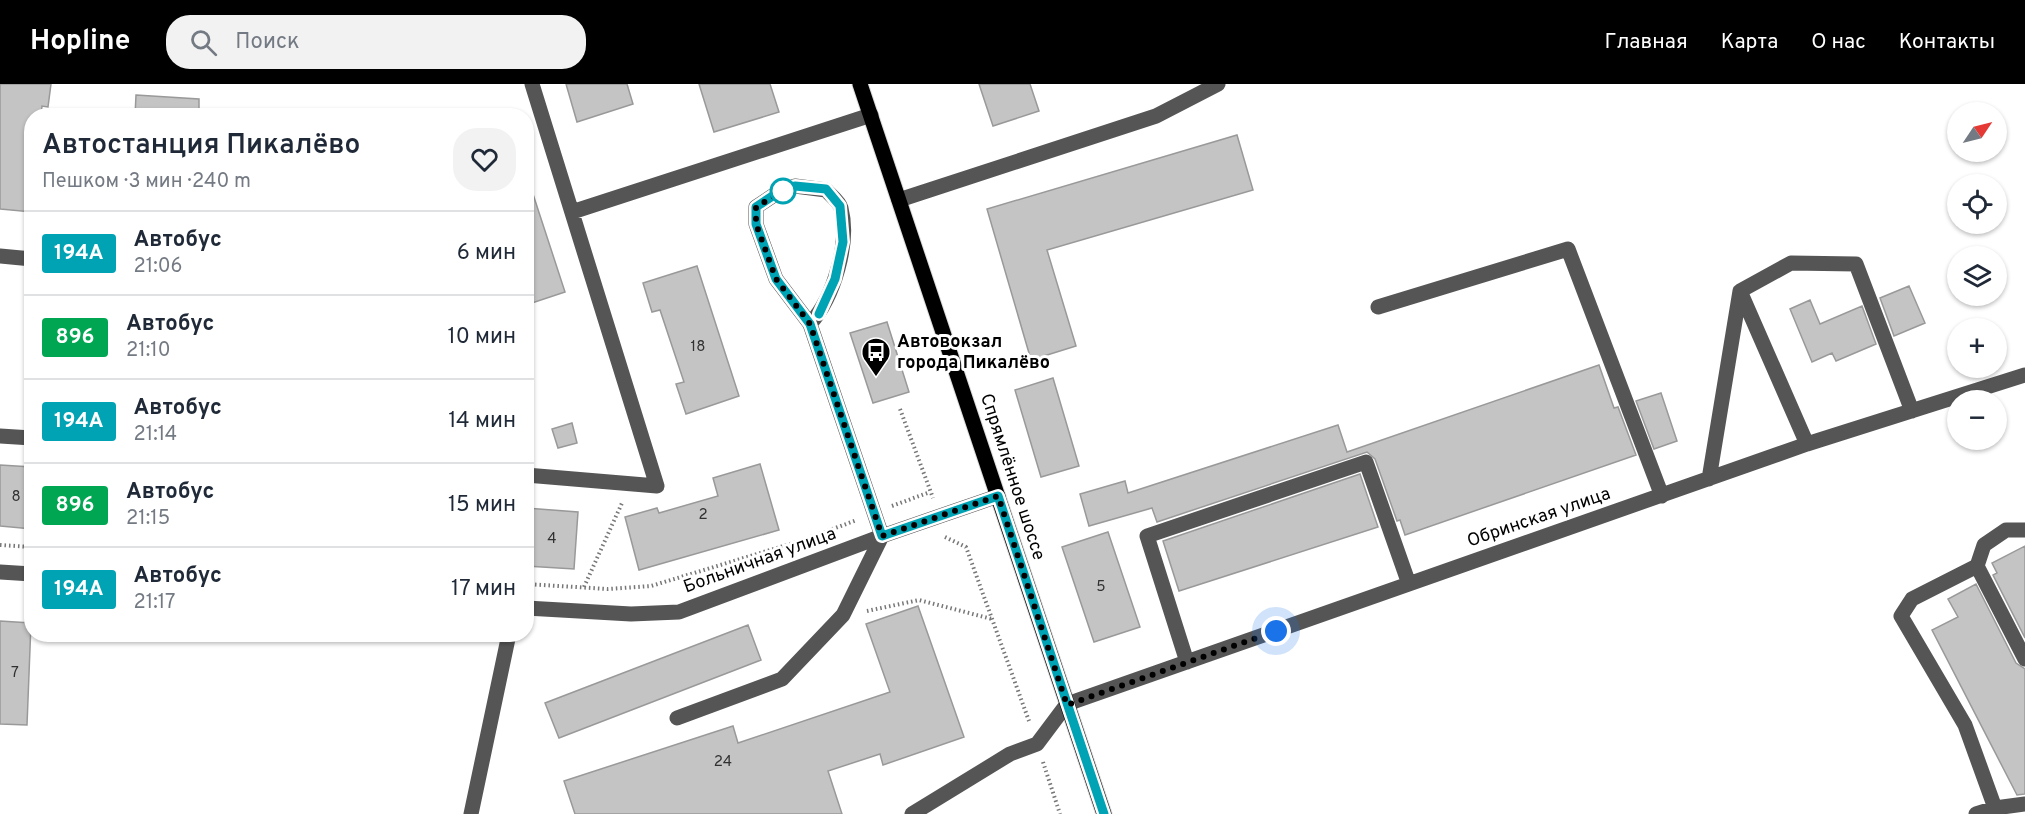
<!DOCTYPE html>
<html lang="ru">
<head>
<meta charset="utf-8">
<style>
	:root { --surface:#fff; --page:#f2f2f3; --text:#1f2937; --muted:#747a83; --line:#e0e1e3; --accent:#000 }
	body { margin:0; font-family:Overpass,sans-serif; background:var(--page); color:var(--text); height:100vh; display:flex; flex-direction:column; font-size:22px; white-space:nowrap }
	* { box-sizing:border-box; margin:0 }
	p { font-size:20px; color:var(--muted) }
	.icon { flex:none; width:33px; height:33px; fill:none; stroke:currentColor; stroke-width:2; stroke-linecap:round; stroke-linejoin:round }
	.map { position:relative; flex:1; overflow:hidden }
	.drawer { position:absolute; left:24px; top:24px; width:510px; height:534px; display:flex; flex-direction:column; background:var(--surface); border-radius:24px; box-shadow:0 2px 4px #0004 }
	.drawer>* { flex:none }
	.badge { padding:0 12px; border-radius:4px; font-size:21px; line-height:39px }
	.needle { width:39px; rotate:55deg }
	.buttons { position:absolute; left:1947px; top:18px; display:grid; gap:12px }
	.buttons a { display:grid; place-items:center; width:60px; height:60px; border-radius:50%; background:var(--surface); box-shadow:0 2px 4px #0004; font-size:30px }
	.you { position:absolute; width:30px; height:30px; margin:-15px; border:4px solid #fff; border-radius:50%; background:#1a73e8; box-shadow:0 0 0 9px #1a73e833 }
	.map>.badge { position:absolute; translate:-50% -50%; box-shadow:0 0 0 3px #fff }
	.round { display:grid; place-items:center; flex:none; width:63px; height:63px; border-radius:24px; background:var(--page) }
	.head { display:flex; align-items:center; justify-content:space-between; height:102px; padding:0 18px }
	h1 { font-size:28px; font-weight:600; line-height:45px }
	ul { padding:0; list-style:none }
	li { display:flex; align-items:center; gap:18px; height:84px; padding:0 18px; border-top:2px solid var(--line) }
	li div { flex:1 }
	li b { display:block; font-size:22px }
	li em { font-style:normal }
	li .badge { min-width:66px; font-weight:700; text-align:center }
	header { display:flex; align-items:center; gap:36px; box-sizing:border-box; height:84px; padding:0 30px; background:var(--accent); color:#fff }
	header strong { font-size:28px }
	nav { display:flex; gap:33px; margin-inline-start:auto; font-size:21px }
	.search { width:420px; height:54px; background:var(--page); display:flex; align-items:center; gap:15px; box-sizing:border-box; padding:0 21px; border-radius:24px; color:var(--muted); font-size:22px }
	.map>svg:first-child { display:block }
	.building { fill:#c4c4c4; stroke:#999; stroke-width:1.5 }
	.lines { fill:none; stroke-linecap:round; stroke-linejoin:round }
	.major-casing { stroke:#dbdbdb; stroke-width:17 }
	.path { stroke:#777; stroke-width:4; stroke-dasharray:1.5 3; stroke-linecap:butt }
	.minor { stroke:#555; stroke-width:15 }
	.major { stroke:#000; stroke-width:15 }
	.line-casing { stroke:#fff; stroke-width:14 }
	.line { stroke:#00a3b4; stroke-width:9 }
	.walk { stroke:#000; stroke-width:6; stroke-dasharray:0 10.8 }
	.stop-dot { fill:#fff; stroke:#00a3b4; stroke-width:3 }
	.labels { text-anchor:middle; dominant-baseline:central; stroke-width:6; stroke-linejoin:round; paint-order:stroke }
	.number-label { font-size:15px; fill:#313131 }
	.poi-label { font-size:18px; font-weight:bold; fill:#000; stroke:#fff; text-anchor:start }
	.street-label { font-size:18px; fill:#000; stroke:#fff }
</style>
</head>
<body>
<header>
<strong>Hopline</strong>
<div class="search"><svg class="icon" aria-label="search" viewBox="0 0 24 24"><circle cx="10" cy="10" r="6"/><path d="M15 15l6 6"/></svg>Поиск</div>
<nav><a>Главная</a><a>Карта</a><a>О нас</a><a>Контакты</a></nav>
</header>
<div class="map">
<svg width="2025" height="730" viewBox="0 0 2025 730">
	<rect width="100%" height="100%" fill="#fff"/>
	<path class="building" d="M0 0H51L48 23 42 22 41 32H32V128L0 125Z
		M566 0H627L633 20 577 38Z
		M699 0H770L779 28 714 48Z
		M979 0H1030L1039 27 993 42Z
		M136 11 199 15V32H135Z
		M1237 51 1253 106 1047 166 1076 262 1031 276 987 125Z
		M531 104 565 208 526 221V105Z
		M697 182 739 312 686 330 676 300 684 298 660 226 652 228 643 199Z
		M1909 202 1925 239 1894 252 1880 214Z
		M1810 216 1820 240 1862 222 1876 260 1836 277 1832 269 1812 278 1790 225Z
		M887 238 909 308 873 319 850 249Z
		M1599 281 1614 324 1618 323 1636 371 1405 451 1400 436 1397 437 1375 375 1367 368 1157 438 1152 424 1089 442 1080 410 1125 397 1128 409 1338 341 1347 368Z
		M1053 294 1079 382 1041 393 1015 306Z
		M1661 309 1677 357 1654 365 1636 317Z
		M572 339 577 359 558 364 552 345Z
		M760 380 779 446 639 486 625 433 657 424 659 429 718 412 713 394Z
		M0 381 32 383V445L0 442Z
		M1360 390 1378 443 1179 507 1163 457Z
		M526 424 578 428 574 485 526 482Z
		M1108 448 1140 543 1094 558 1062 463Z
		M2025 462V554L1993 491 1997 489 1992 479Z
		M1976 500 2016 579 2025 585V710L2017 711 1932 546 1958 533 1948 515Z
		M918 522 964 653 883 681 880 670 828 687 842 730H575L564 697 733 642 738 659 890 608 866 540Z
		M0 537 31 539 27 641 0 640Z
		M748 541 761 576 559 654 545 619Z"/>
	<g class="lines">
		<g class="major-casing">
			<path id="major" d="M860 0 1104 730"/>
		</g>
		<path class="path" d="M900 325 933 414
			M892 422 930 408
			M945 453 966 463 1029 637
			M0 461 32 463
			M526 500 608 505 651 502 800 457 857 436
			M584 503 622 419
			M867 527 919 516 992 535
			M1043 678 1060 730"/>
		<path class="minor" d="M899 116 1156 32 1218 0
			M572 128 871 31
			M0 172 32 175
			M1740 207 1807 360
			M1378 223 1568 165 1662 412
			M0 352 32 354
			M526 391 657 402 532 0
			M1709 395 1740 207 1791 179 1856 180 1912 327
			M1977 482 2025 575
			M0 488 32 490
			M526 524 631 530 679 528 882 452 998 412
			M1187 578 1147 452 1366 378 1409 500
			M677 634 782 595 843 531 882 452 810 240 776 195 756 140V123L777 109 795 102 826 106C830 111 839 117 841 124 850 159 834 213 810 240
			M1995 724 1965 641 1901 532 1912 515 1977 482 1984 461 2006 446H2025
			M471 730 509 550
			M912 730 1010 670 1037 660 1067 620 1807 360 2025 291
			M1976 730 1995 724 2025 720"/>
		<use href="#major" class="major"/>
	</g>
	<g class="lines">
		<g class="line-casing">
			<path id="line" d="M819 230 835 195 843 158 840 122 826 105 795 102 777 109 756 123V140L776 195 810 240 882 452 998 412 1104 730"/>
		</g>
		<use href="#line" class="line"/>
		<path class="walk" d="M783 107 756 123V140L776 195 810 240 882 452 998 412 1067 621 1276 547"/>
	</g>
	<defs>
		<g id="bus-pin" transform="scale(1.5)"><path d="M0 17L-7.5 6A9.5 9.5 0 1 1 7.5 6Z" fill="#000" stroke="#fff"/><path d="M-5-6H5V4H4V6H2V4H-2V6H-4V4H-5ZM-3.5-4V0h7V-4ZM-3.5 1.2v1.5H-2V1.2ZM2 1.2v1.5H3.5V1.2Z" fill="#fff"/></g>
	</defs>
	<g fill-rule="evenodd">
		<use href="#bus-pin" x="876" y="268"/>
	</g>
	<circle class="stop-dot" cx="783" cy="107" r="12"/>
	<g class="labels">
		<g class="number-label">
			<text x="698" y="263">18</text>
			<text x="16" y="413">8</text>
			<text x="703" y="431">2</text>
			<text x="552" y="455">4</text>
			<text x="1101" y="503">5</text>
			<text x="15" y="589">7</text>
			<text x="723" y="678">24</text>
		</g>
		<g class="poi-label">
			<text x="897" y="258">Автовокзал<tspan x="897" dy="21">города Пикалёво</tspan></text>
		</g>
		<g class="street-label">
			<text transform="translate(1012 393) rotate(72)">Спрямлённое шоссе</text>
			<text transform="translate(1539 434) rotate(-19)">Обринская улица</text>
			<text transform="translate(760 477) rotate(-20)">Больничная улица</text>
		</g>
	</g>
</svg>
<div class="buttons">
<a><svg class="needle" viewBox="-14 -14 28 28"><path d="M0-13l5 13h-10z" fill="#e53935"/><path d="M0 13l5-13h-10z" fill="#747a83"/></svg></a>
<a><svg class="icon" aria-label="locate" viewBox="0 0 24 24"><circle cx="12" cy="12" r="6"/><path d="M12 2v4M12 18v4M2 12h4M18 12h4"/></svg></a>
<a><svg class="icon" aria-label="layers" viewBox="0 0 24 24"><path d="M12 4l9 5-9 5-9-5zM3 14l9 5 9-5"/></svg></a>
<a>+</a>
<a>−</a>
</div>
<div class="you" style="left:1276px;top:547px"></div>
<section class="drawer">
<div class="head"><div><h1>Автостанция Пикалёво</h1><p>Пешком · 3 мин · 240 m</p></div><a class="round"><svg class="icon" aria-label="heart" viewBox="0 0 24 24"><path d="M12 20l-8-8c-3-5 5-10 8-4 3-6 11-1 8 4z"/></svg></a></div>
<ul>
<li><span class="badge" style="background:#00a3b4;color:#fff">194А</span><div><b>Автобус</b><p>21:06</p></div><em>6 мин</em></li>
<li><span class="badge" style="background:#00a651;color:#fff">896</span><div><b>Автобус</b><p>21:10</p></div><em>10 мин</em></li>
<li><span class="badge" style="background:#00a3b4;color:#fff">194А</span><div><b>Автобус</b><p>21:14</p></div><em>14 мин</em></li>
<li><span class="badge" style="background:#00a651;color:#fff">896</span><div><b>Автобус</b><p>21:15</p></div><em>15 мин</em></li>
<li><span class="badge" style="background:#00a3b4;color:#fff">194А</span><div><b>Автобус</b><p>21:17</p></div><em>17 мин</em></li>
</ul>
</section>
</div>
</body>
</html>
